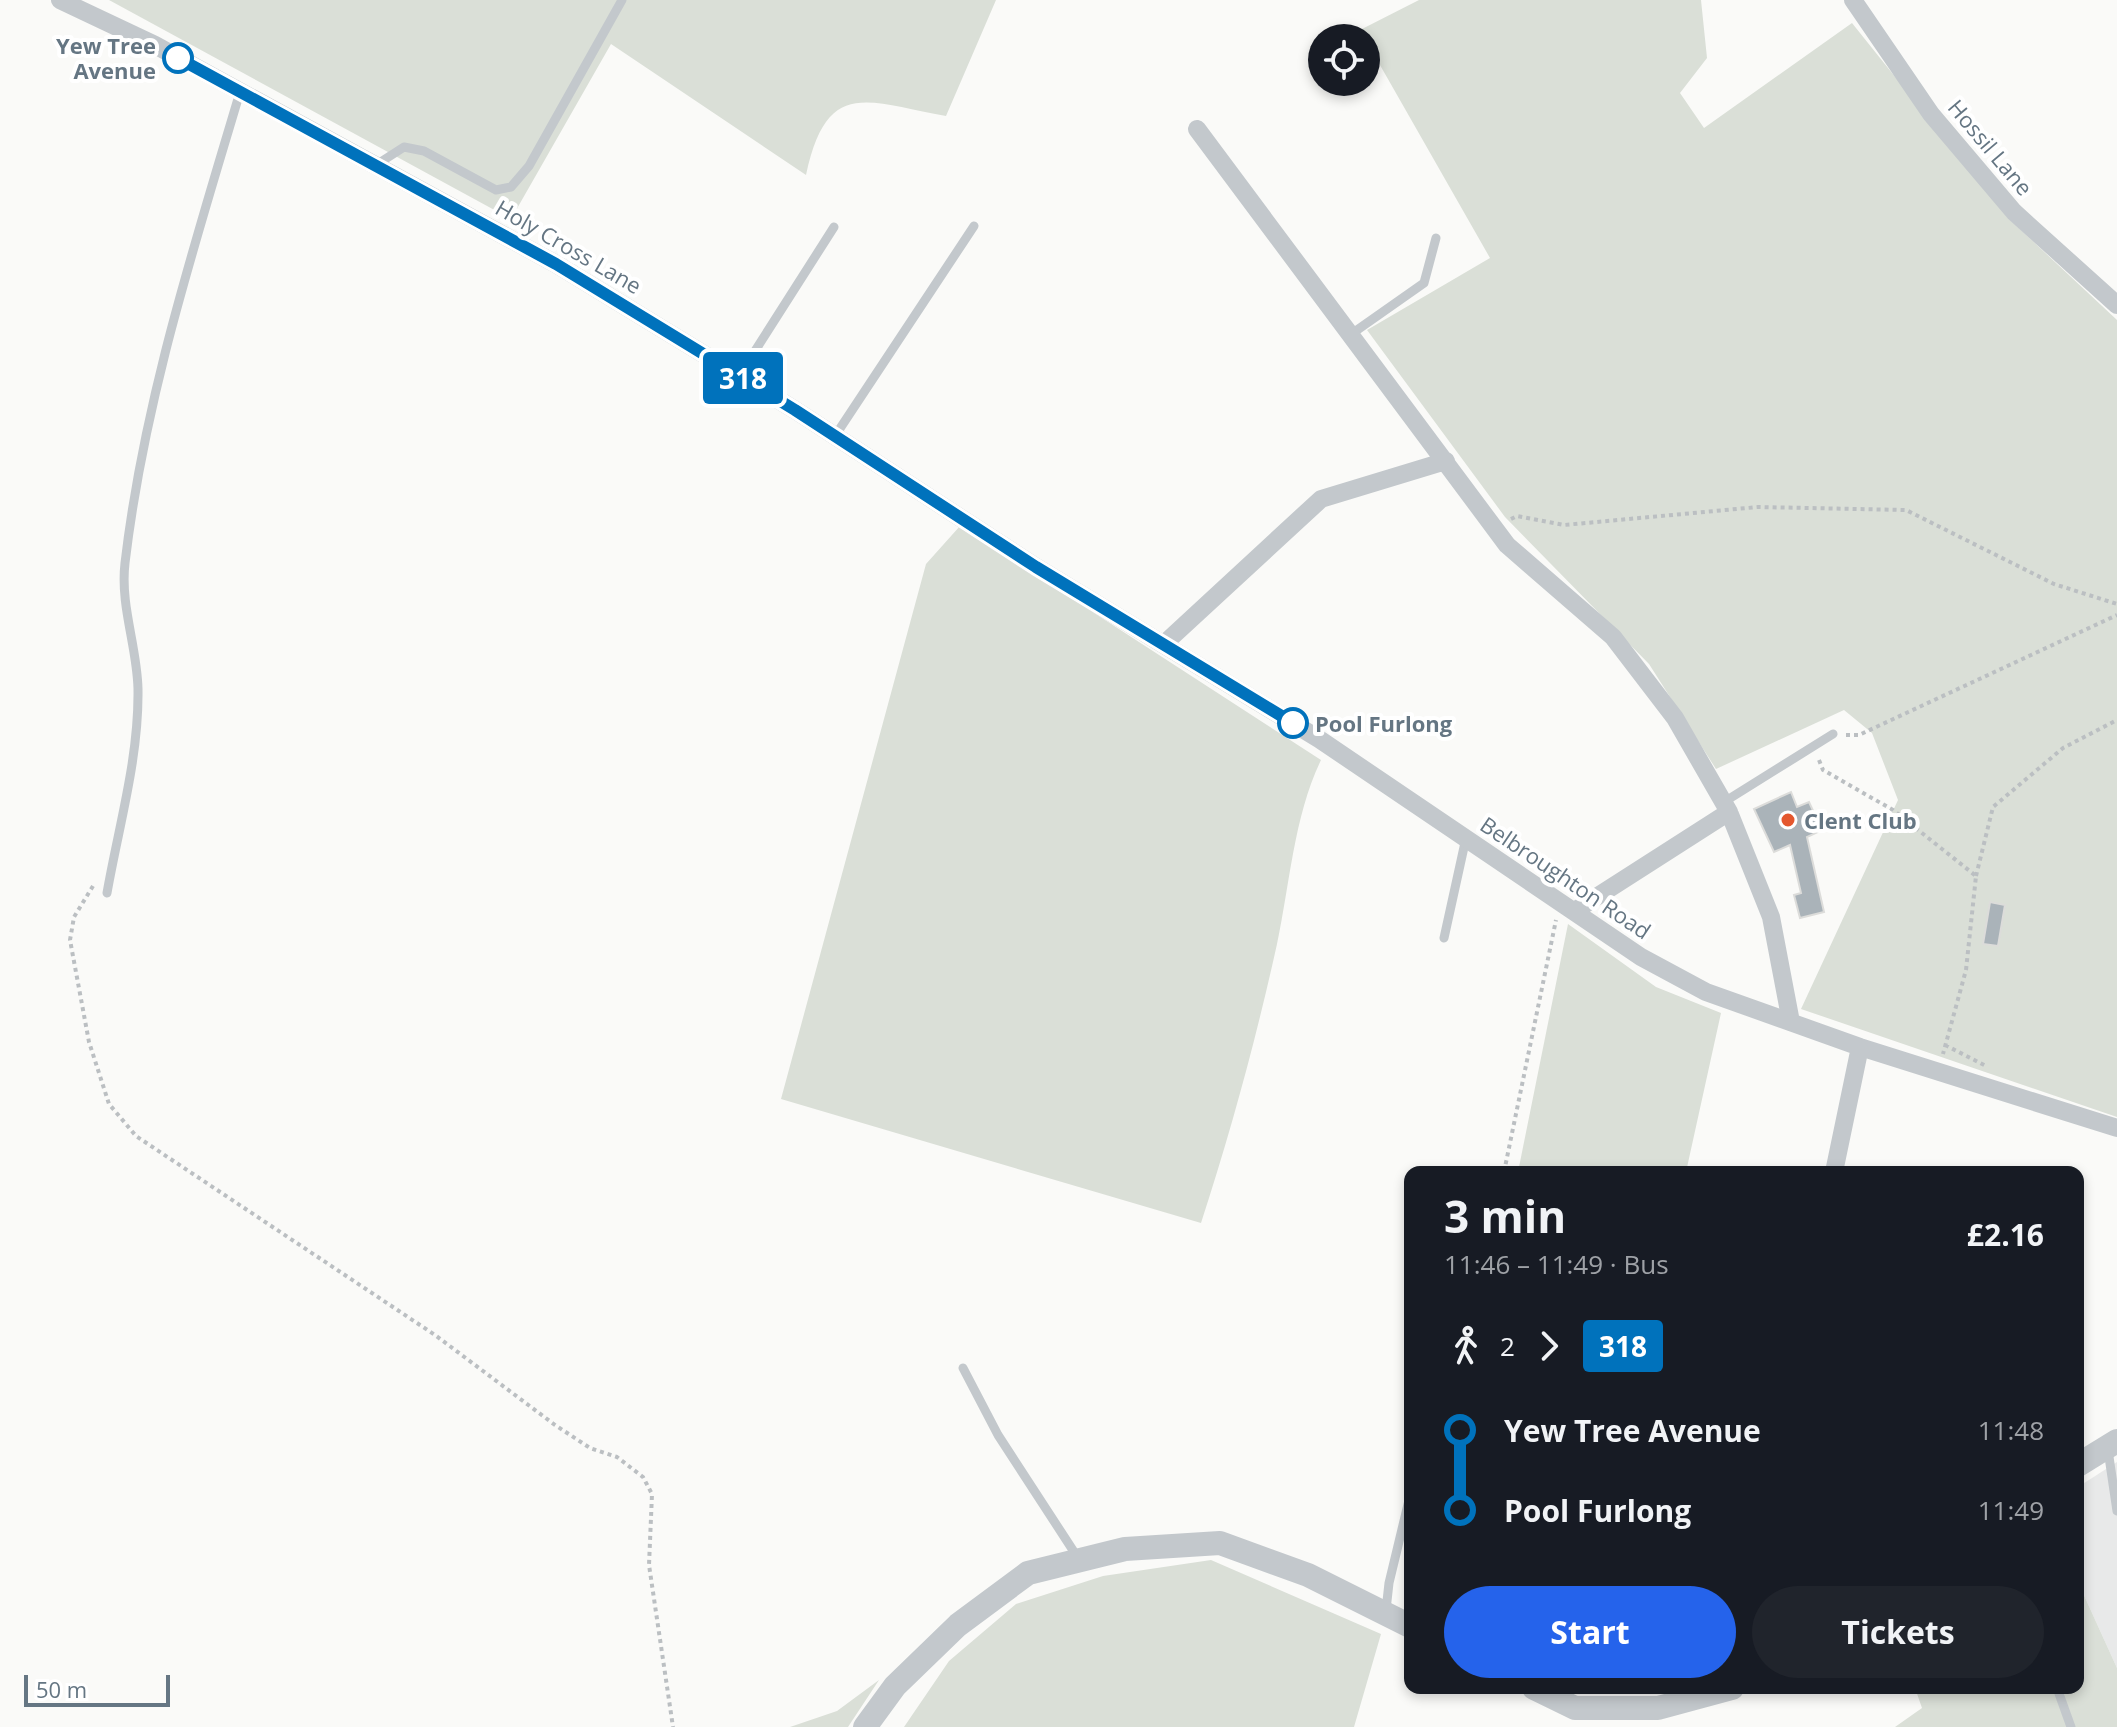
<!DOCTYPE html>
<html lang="en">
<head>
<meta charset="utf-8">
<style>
	:root { --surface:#171b24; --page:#20242c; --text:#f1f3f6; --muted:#9ea1a6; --accent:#2563eb }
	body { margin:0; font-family:"Open Sans",sans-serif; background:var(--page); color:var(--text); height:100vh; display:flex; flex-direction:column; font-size:30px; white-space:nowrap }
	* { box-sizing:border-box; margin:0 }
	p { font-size:26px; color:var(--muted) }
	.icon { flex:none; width:44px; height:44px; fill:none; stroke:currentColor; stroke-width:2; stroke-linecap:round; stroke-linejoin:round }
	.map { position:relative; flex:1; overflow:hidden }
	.drawer { position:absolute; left:1404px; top:1166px; width:680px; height:528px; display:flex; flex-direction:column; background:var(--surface); border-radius:16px; box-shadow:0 4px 12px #0003 }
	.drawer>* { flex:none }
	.badge { padding:0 16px; border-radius:6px; font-size:28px; line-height:52px }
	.fabs { position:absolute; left:1308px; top:24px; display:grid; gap:16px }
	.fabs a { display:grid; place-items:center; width:72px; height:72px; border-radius:50%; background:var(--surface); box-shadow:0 4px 12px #0003; font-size:40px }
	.scale { position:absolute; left:24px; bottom:20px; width:146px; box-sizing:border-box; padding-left:8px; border:4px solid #657683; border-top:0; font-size:22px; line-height:28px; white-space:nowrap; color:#657683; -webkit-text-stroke:6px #fff; paint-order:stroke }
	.map>.badge { position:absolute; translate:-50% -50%; box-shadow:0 0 0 4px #fff }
	.legs { display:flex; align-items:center; gap:12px; height:88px; padding:0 40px; font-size:26px }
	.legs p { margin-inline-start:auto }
	.head { display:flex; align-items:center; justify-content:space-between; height:136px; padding:0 40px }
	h1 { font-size:44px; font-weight:700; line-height:60px }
	.button { display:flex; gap:16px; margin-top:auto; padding:16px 40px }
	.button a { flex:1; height:92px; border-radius:48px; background:var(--accent); color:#fff; font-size:32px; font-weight:700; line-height:92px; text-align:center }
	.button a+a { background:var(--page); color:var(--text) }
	ul { padding:0 40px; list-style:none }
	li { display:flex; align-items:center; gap:28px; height:80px; font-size:30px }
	li i { display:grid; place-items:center; width:12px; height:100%; margin:0 10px; background:currentColor }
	li i::after { content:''; width:20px; height:20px; margin:-10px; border:6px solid; border-radius:50%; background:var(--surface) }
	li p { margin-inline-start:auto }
	li:first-child i { background:linear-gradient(#0000 50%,currentColor 0) }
	li:last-child i { background:linear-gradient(currentColor 50%,#0000 0) }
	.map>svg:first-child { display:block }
	.built { fill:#e8e9e9 }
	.green { fill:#dadfd7 }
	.building { fill:#aab3b9; stroke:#dcdcda; stroke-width:2 }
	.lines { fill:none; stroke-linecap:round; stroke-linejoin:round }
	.path { stroke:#bbbfc2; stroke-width:4; stroke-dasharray:4 4; stroke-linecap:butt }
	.service { stroke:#c3c8cc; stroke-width:9 }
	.minor { stroke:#c3c8cc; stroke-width:18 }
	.tertiary { stroke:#c3c8cc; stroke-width:24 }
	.line-1-casing { stroke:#fff; stroke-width:18 }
	.line-1 { stroke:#0072bc; stroke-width:12 }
	.stop-1-dot { fill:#fff; stroke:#0072bc; stroke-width:4 }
	.poi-dot { fill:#e4572e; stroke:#fff; stroke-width:3 }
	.labels { text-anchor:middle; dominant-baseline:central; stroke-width:8; stroke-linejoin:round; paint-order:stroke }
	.stop-label { font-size:22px; font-weight:bold; fill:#657683; stroke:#fff; text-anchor:end }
	.street-label { font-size:22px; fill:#657683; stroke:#fff }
	.poi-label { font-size:22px; font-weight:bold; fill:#657683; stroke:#fff; text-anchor:start }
</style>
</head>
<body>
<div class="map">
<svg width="2117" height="1727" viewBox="0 0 2117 1727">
	<rect width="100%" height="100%" fill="#fafaf8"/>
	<path class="built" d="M2117 1462V1668L2078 1582V1487Z"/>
	<path class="green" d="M109 0H996L946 116C867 102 827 77 806 175L611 44 511 219Z
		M1419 0H1701L1707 58 1680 93 1704 128 1852 23 2008 218 2117 320V1117L1801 1009 1898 800 1872 733 1844 710 1716 769 1649 664 1505 517 1367 330 1490 258 1360 30Z
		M960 526 1321 760C1294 816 1290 883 1277 944 1256 1039 1231 1131 1201 1223L781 1099 926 564Z
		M1568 924 1656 987 1721 1013 1686 1172H1518Z
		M1211 1560 1381 1634 1354 1727H904L949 1661 1016 1604 1103 1576Z
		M2078 1582 2117 1668V1727H1895L1922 1708 1915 1688H2078Z
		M879 1680 848 1727H790L837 1711Z"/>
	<path class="building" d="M1791 792 1797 807 1809 802 1822 830 1807 837 1824 912 1800 918 1794 895 1801 893 1790 845 1774 852 1754 809Z
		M1990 902 2005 905 1998 946 1983 944Z"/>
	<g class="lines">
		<path class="path" d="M1511 519 1517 516 1564 525 1758 507 1906 510 2054 584 2117 604
			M1846 735H1859L2117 615
			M1819 760 1823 770 1893 810 1976 876 1966 970 1943 1054
			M1976 876 1993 807 2063 748 2117 720
			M93 886 74 917 70 940 89 1042 109 1104 136 1136 435 1335 555 1425 590 1448 617 1457 643 1477 652 1494 649 1565 673 1727
			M1945 1045 1986 1066
			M1504 1172 1556 920"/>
		<path class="service" d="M376 165 404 147 424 151 496 190 511 187 529 166 622 0
			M1350 335 1424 283 1436 238
			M739 376 834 227
			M835 436 974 226
			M1724 802 1833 734
			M107 893C119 825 139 758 138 689 137 646 120 606 125 563 144 401 194 247 240 92
			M1444 938 1466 838
			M963 1368 998 1435 1078 1558
			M2108 1450 2117 1511
			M1386 1610 1389 1583 1410 1496
			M2057 1688 2071 1727"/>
		<path class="minor" d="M60 0 155 45 556 264 795 410 1036 567 1319 739 1641 957 1706 992 1860 1047 2117 1128
			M1853 0 1931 114 2014 212 2117 305
			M1197 129 1507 545 1613 637 1675 718 1729 812 1771 917 1791 1022
			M1165 643 1321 499 1446 461
			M1576 910 1729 812
			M1834 1172 1860 1047"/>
		<path class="tertiary" d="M2078 1465 2117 1441
			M1534 1688 1575 1708H1658L1732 1688
			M865 1727 895 1686 958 1625 1028 1573 1125 1549 1220 1543 1308 1575 1410 1626"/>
	</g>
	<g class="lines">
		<g class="line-1-casing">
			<path id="line-1" d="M178 58 556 264 795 410 1036 567 1293 723"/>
		</g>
		<use href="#line-1" class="line-1"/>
	</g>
	<g class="stop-1-dot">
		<circle cx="178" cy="58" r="14"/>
		<circle cx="1293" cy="723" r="14"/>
	</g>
	<circle class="poi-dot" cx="1788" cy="820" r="8"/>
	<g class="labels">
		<g class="stop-label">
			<text x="156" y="45">Yew Tree<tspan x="156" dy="25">Avenue</tspan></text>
			<text x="1315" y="723" text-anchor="start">Pool Furlong</text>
		</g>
		<g class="street-label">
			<text transform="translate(1991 147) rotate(50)">Hossil Lane</text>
			<text transform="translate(569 246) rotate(30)">Holy Cross Lane</text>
			<text transform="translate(1566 877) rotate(34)">Belbroughton Road</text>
		</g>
		<g class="poi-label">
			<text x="1804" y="820">Clent Club</text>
		</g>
	</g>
</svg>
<div class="fabs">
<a><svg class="icon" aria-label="locate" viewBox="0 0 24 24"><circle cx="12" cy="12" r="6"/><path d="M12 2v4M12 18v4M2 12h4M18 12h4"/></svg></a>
</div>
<div class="scale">50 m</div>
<b class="badge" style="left:743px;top:378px;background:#0072bc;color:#fff">318</b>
<section class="drawer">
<div class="head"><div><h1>3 min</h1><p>11:46 – 11:49 · Bus</p></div><b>£2.16</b></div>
<div class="legs"><svg class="icon" aria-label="walk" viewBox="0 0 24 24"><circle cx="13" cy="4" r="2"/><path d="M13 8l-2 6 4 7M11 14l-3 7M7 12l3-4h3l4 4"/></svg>2<svg class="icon" aria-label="forward" viewBox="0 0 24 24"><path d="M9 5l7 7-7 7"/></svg><b class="badge" style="background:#0072bc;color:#fff">318</b></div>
<ul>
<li><i style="color:#0072bc"></i><b>Yew Tree Avenue</b><p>11:48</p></li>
<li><i style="color:#0072bc"></i><b>Pool Furlong</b><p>11:49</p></li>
</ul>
<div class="button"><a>Start</a><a>Tickets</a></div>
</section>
</div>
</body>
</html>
